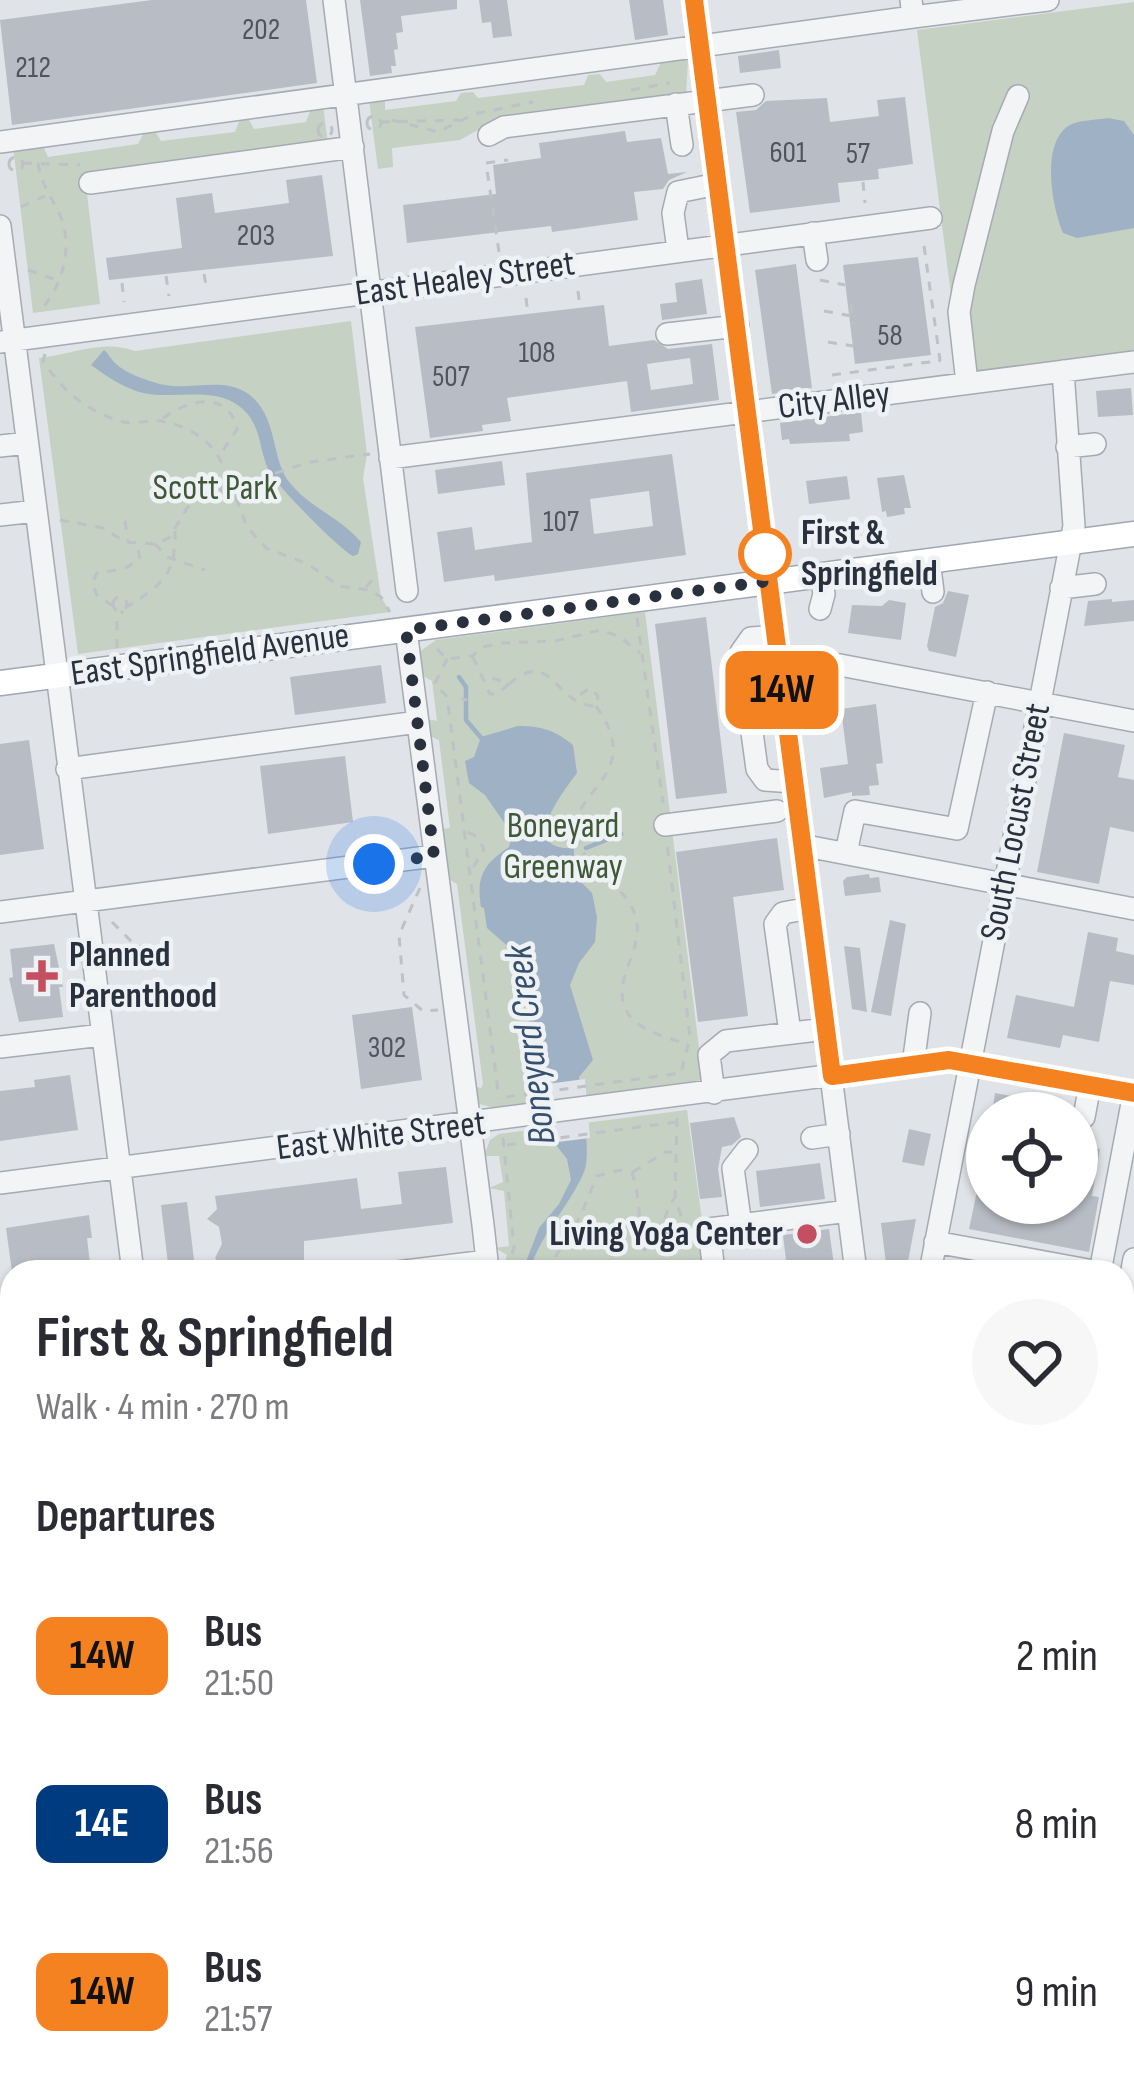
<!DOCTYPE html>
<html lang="en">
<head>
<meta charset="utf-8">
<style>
	:root { --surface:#fff; --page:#f7f7f7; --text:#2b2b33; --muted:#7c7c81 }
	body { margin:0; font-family:"Sofia Sans Condensed",sans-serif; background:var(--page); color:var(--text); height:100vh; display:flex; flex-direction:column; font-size:45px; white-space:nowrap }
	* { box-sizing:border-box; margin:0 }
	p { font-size:39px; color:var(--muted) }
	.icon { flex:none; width:66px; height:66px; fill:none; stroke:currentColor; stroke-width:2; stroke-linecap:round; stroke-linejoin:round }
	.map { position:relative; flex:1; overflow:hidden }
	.sheet { position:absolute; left:0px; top:1260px; width:1134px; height:840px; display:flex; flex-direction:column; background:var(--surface); border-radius:36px 36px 0 0; box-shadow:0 3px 9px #0004 }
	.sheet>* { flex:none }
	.badge { padding:0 24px; border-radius:18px; font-size:42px; line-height:78px }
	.tools { position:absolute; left:966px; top:1092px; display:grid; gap:24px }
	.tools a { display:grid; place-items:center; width:132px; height:132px; border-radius:50%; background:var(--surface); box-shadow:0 3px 9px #0004; font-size:60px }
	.you { position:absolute; width:60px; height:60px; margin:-30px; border:9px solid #fff; border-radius:50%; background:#1a73e8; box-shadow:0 0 0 18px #1a73e833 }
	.map>.badge { position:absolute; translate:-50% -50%; box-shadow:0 0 0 6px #fff }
	h2 { padding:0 36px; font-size:45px; line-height:108px }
	.round { display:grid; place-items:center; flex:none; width:126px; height:126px; border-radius:63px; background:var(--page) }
	.head { display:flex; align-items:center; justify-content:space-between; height:204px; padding:0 36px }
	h1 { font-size:57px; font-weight:700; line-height:90px }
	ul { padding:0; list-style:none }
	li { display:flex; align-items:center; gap:36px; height:168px; padding:0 36px }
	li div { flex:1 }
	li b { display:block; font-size:45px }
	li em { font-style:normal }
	li .badge { min-width:132px; font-weight:700; text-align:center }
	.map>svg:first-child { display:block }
	.green { fill:#c5d1c2 }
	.water { fill:#9eb1c5 }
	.pier { fill:#e0e3e8 }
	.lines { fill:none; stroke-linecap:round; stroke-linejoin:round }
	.stream { stroke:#9eb1c5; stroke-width:4.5 }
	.building { fill:#b8bcc4; fill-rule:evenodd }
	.minor-casing { stroke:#a6aab2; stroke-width:24 }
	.major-casing { stroke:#a0a7b2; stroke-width:27 }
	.path { stroke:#bec1c6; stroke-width:3; stroke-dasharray:9 9; stroke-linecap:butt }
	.minor { stroke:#f2f4f6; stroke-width:21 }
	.major { stroke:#fff; stroke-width:24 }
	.line-casing { stroke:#fff; stroke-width:27 }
	.line { stroke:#f58220; stroke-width:18 }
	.walk { stroke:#2a313e; stroke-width:12; stroke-dasharray:0 21.6 }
	.stop-dot { fill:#fff; stroke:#f58220; stroke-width:6 }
	.poi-dot { fill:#c34f60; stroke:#eff2f5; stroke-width:4.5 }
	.labels { text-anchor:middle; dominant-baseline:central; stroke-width:9; stroke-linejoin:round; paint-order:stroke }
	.number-label { font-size:30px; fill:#4e5460 }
	.street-label { font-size:36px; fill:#2a313e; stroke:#eff2f5 }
	.park-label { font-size:36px; fill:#3e5838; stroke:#eff2f5 }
	.stop-label { font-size:36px; font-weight:bold; fill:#2a313e; stroke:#eff2f5; text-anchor:start }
	.poi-label { font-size:36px; font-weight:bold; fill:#2a313e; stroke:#eff2f5; text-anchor:start }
	.water-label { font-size:39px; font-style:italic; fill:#37506e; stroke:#eff2f5 }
</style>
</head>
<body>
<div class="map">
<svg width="1134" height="2100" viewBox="0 0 1134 2100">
	<rect width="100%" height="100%" fill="#e0e3e8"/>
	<path class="green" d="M1134 2V351L961 373 917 30Z
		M684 56 688 60 686 96 494 121 460 140 392 148 393 167 378 169 369 100 385 98V110L456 101 461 93 473 92 478 98 584 85 588 75 600 74 606 82 655 75 663 58Z
		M323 105 328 144 85 177 100 304 33 313 13 146 41 142 48 157 138 144 144 133 155 131 161 141 235 132 240 119 248 118 254 129 306 122 312 106Z
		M351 321 367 454 363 478 381 597 390 612 78 654 39 358C74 354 101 339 135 351Z
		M645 612 703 1080 495 1108 476 1103 474 1086 481 1088 483 1084 457 884 448 879 441 829 450 828 439 740 427 735V719L437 721 432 681 419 674V652L436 640Z
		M687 1110 703 1228 698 1244 708 1272H502L507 1255 495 1248 509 1246 504 1191 489 1188 503 1182 499 1156H484L490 1140 499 1134Z
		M386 2088H538L454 2100H388Z"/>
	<path class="water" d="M1108 118 1124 121 1134 135V228L1077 238 1063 233C1052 207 1040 142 1070 125 1080 120 1096 120 1108 118Z
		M104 350C108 353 111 359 115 363 126 374 150 382 165 385 192 390 223 377 247 393 279 415 270 459 290 483 310 508 341 518 361 542L358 554 353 556C341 551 275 484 269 471 258 448 262 423 239 406 211 385 171 401 139 392 121 386 106 376 91 365Z
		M518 726C541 726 555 730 573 745L577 773C563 792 516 851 574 848L573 874 592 893 597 917 595 942 579 963 570 985 593 1060 579 1077C581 1100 592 1152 584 1172 569 1207 540 1234 529 1272H522L539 1228 559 1204 571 1180 567 1159 556 1145 553 1081 534 1064 523 1044 533 1006 528 971 520 957 487 928 484 908 481 907C476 876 484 864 509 847L512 834 485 795 469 783 465 761 474 757 481 737Z"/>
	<path class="pier" d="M585 1079 590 1138 550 1143 547 1084Z"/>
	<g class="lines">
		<path class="stream" d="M459 677 466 687V720L483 740
			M586 848 621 834"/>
	</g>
	<path class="building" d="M152 0H306L317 83 12 125 0 20Z
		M360 0H457V9L401 16 403 32 396 33 398 49 394 50 396 66H391L392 73 370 76Z
		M479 0H507L512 36 493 38 491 22 482 23Z
		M629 0H663L668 35 635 40Z
		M779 50 781 68 740 73 738 56Z
		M905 97 913 164 878 169 879 179 838 183 840 202 750 213 736 112 756 110 766 101 827 98 830 122 879 116 877 100Z
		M625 131 627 142 661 138 668 174 687 172 669 180 663 189 634 192 638 220 552 232 551 226 407 243 403 205 496 194 493 165 541 158 539 143Z
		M322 175 333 256 109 280 106 258 182 248 176 198 212 193 215 213 289 203 286 180Z
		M918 257 931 355 855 364 843 265Z
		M796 264 812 388 772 394 755 270Z
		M702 279 707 314 662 320 660 304 677 302 675 283Z
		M604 305 609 346 654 340 668 349 712 344 719 400 631 412 627 381 507 398 511 421 482 425 483 431 430 438 415 327ZM690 358 693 384 651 390 647 364Z
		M1131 388 1133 415 1098 417 1096 391Z
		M861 412 863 432 849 434 850 441 790 444 789 439 782 440 780 423Z
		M672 454 686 555 495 581 494 575 444 582 437 532 472 527 475 550 532 542 526 473ZM649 491 653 526 594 534 590 499Z
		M502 461 505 485 438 494 435 470Z
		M904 475 911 508H904L905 514 887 517 886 511 882 512 877 478Z
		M847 476 850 499 809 504 806 481Z
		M948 591 969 595 956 657 929 651 927 646 935 607 943 603Z
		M1112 599V602L1134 600V621L1084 626 1088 601Z
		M889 600 906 603 901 640 848 633 852 605 882 606Z
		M706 617 727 793 676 799 655 624Z
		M381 665 386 703 295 715 290 677Z
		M876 704 883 763 876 764 879 785 869 786 870 795 852 796V792L824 798 820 768 848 764 841 709Z
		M1064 733 1125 745 1118 777 1134 780V832L1110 827 1099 884 1037 872Z
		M29 740 44 849 0 855V744Z
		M345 756 353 822 268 834 260 766Z
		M777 838 784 890 733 897 748 1016 698 1022 676 852Z
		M869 874 870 878 879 877 881 892 845 896 843 881 847 877Z
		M890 920 906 924 891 1016 871 1012Z
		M1088 932 1118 938 1116 951 1134 955V985L1110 981 1099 1042 1063 1035 1060 1048 1007 1038 1016 995 1074 1007Z
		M54 944 63 987H59L63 1017 19 1022 9 978 13 977 10 949Z
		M844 946 860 948 867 1012 852 1009Z
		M412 1007 422 1080 361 1089 352 1015Z
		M70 1075 78 1130 0 1141V1091L35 1087 34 1080Z
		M995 1093 1065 1106 1064 1113H992Z
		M734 1117 741 1137 732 1145 722 1147 718 1169 722 1197 700 1199 690 1123Z
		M909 1129 931 1134 924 1166 902 1162Z
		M1077 1145 1100 1149 1092 1196 1099 1197 1089 1252 969 1229 981 1172H987V1203H1077Z
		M820 1163 825 1199 760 1207 756 1171Z
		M446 1167 453 1223 304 1241V1265L227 1272 215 1258 222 1244 219 1227 207 1219 217 1209 215 1196 357 1178 361 1209 402 1204 398 1172Z
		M187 1202 195 1268 169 1272 161 1205Z
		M89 1215 92 1238H87L91 1272H12L6 1228Z
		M916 1219 906 1272H887L881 1223Z
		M829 1229 835 1272H762L761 1264 786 1260 783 1235Z"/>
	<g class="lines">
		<g class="minor-casing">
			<path id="minor" d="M334 0 407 591
				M694 0 856 1272
				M913 17 1048 0
				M676 104 682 145
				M489 135 504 127 753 95
				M0 142 913 17 911 0
				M90 183 353 147
				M0 226 133 1272
				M813 233 817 260
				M678 250 673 213 678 192 717 184
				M667 334 738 326
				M0 342 931 218
				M967 383 959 312 964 285 1003 131 1018 96
				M0 446 27 443
				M1067 447 1095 444
				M390 458 1134 362
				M0 515 36 511
				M929 560 933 592
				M1061 588 1095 584
				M820 609 824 594 821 574
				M406 630 483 1225 487 1261 483 1272
				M776 636 751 638 741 652 757 769 765 780 794 782
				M778 659 840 665 1134 721
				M67 769 418 722
				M665 825 777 811
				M801 845 1134 909
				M846 853 855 811 957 829 987 692
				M0 912 434 856
				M790 1033 775 924 783 913 809 908
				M0 1047 102 1035
				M913 1065 920 1013
				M714 1093 709 1055 726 1041 826 1029
				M1084 1117 1090 1085
				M812 1138 839 1134
				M0 1183 949 1060 1134 1093
				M741 1226 733 1168 747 1150
				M935 1242 1099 1272
				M397 1272 487 1261
				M714 1272 709 1229 848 1211
				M930 1272 1074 526 1063 371
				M1100 1272 1134 1093
				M1123 1318 1134 1259
				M0 1321 12 1320
				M0 1457 12 1455
				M1122 1461 1134 1463
				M0 1593 12 1592
				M1122 1695 1134 1637
				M1122 1801 1134 1804
				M1122 1865 1129 1873 1122 1928
				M0 1876 12 1874
				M0 2018 12 2016
				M234 2088 236 2100
				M600 2088 601 2100
				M961 2088 963 2100
				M478 2100 565 2088
				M1091 2100 1093 2088"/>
		</g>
		<g class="major-casing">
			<path id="major" d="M0 683 1134 534
				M1122 1591 1134 1589
				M0 1734 12 1733"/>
		</g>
		<path class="path" d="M631 90 670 83
			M367 123a7 7 0 1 1 14 0a7 7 0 1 1-14 0Z
			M392 120 438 132 474 114 533 102
			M381 122 460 120
			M318 130a7 7 0 1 1 14 0a7 7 0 1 1-14 0Z
			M9 164a7 7 0 1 1 14 0a7 7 0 1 1-14 0Z
			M23 163 80 165
			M38 163C41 184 51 196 60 215 74 247 62 288 39 312
			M863 182 865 203
			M21 207 45 196
			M924 246 940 360 935 368
			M499 252 486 163 508 160
			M28 270 54 279
			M204 274 207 291
			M166 276 169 296
			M820 280 845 285
			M122 283 124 302
			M578 291 580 308
			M526 298 528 314
			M851 304 853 325
			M824 311 852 316
			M828 342 853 346
			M45 354 43 361C64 392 87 412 124 422 136 425 149 419 161 421 196 427 218 446 228 478
			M832 375 937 361
			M163 418C188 400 228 389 237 429L222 452
			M221 488a10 10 0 1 1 20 0a10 10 0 1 1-20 0Z
			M241 484 310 462 370 454
			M236 498 247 527 266 548 308 564 339 586 369 590 381 597 390 612
			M60 520 103 528 125 542 155 544 169 538 187 508 200 499 223 495
			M125 521 128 541
			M155 544 167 557 205 570
			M366 587 378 573
			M113 604a7 7 0 1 1 14 0a7 7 0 1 1-14 0Z
			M113 606 97 595 92 583 97 573 124 569 140 559 137 543
			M125 608C161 585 176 577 175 531
			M637 618 663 803
			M117 648V619L123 611
			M437 649 447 659 472 656 483 647 501 643 555 641 601 630 620 637 640 653
			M473 657 490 694H497L509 684 484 675
			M447 659 435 683 447 697 499 1099
			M509 684C553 646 554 706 596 706L598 696 590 688 572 700
			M461 699 467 700
			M596 706C645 774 574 788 576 829 579 871 625 879 636 918 645 951 607 984 629 1015 642 1032 667 1037 686 1044
			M468 832 477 837 484 849 471 871
			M420 888 399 935 404 995 423 1011 438 1010
			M112 922 133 943 150 952
			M506 1097 681 1073 690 1037 667 843
			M677 1118 675 1199 689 1237
			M503 1138 514 1247 507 1272
			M507 1145 676 1122
			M633 1172 665 1152H676
			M546 1272 581 1215 597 1176 621 1170 632 1173C644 1206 634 1240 654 1272
			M672 1272C666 1249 657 1220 674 1199
			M0 1418 5 1415"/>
		<use href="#minor" class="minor"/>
		<use href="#major" class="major"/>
	</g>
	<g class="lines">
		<g class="line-casing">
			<path id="line" d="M694 0 832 1076 949 1060 1134 1093"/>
		</g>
		<use href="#line" class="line"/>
		<path class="walk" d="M374 864 434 856 406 630 769 581 765 554"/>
	</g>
	<circle class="stop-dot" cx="765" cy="554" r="24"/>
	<g class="poi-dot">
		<path d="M36 958h12v12h12v12h-12v12h-12v-12h-12v-12h12z"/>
		<circle cx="807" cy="1234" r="12"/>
	</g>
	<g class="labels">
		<g class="number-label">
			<text x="261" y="30">202</text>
			<text x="33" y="68">212</text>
			<text x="788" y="153">601</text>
			<text x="858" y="154">57</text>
			<text x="256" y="236">203</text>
			<text x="890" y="336">58</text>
			<text x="537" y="353">108</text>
			<text x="451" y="377">507</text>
			<text x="561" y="522">107</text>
			<text x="387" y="1048">302</text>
		</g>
		<g class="street-label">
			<text transform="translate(465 279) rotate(-8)">East Healey Street</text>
			<text transform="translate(834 401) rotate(-7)">City Alley</text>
			<text transform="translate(210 655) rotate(-8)">East Springfield Avenue</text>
			<text transform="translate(1016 822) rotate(-79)">South Locust Street</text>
			<text transform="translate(381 1136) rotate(-7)">East White Street</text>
		</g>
		<g class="park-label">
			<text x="215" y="488">Scott Park</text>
			<text x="563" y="826">Boneyard<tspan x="563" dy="41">Greenway</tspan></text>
		</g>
		<g class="stop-label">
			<text x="801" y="533">First &amp;<tspan x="801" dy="41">Springfield</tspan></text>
		</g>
		<g class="poi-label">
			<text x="69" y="955">Planned<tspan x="69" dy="41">Parenthood</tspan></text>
			<text x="783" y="1234" text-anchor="end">Living Yoga Center</text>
		</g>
		<g class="water-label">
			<text transform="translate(531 1045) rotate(-97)">Boneyard Creek</text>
		</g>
	</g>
</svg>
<div class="tools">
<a><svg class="icon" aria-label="locate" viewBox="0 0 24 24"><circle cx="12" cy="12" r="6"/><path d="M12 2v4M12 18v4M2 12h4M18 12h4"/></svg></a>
</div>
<div class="you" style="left:374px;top:864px"></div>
<b class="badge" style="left:782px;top:690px;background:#f58220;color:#111">14W</b>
<section class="sheet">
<div class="head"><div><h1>First &amp; Springfield</h1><p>Walk · 4 min · 270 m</p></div><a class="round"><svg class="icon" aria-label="heart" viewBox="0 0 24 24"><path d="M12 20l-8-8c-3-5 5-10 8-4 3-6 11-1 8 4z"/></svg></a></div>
<h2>Departures</h2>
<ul>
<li><span class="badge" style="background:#f58220;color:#111">14W</span><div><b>Bus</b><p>21:50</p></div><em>2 min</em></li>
<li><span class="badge" style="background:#003b80;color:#fff">14E</span><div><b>Bus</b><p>21:56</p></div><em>8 min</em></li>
<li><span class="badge" style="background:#f58220;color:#111">14W</span><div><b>Bus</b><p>21:57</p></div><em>9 min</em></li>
</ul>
</section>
</div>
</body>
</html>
